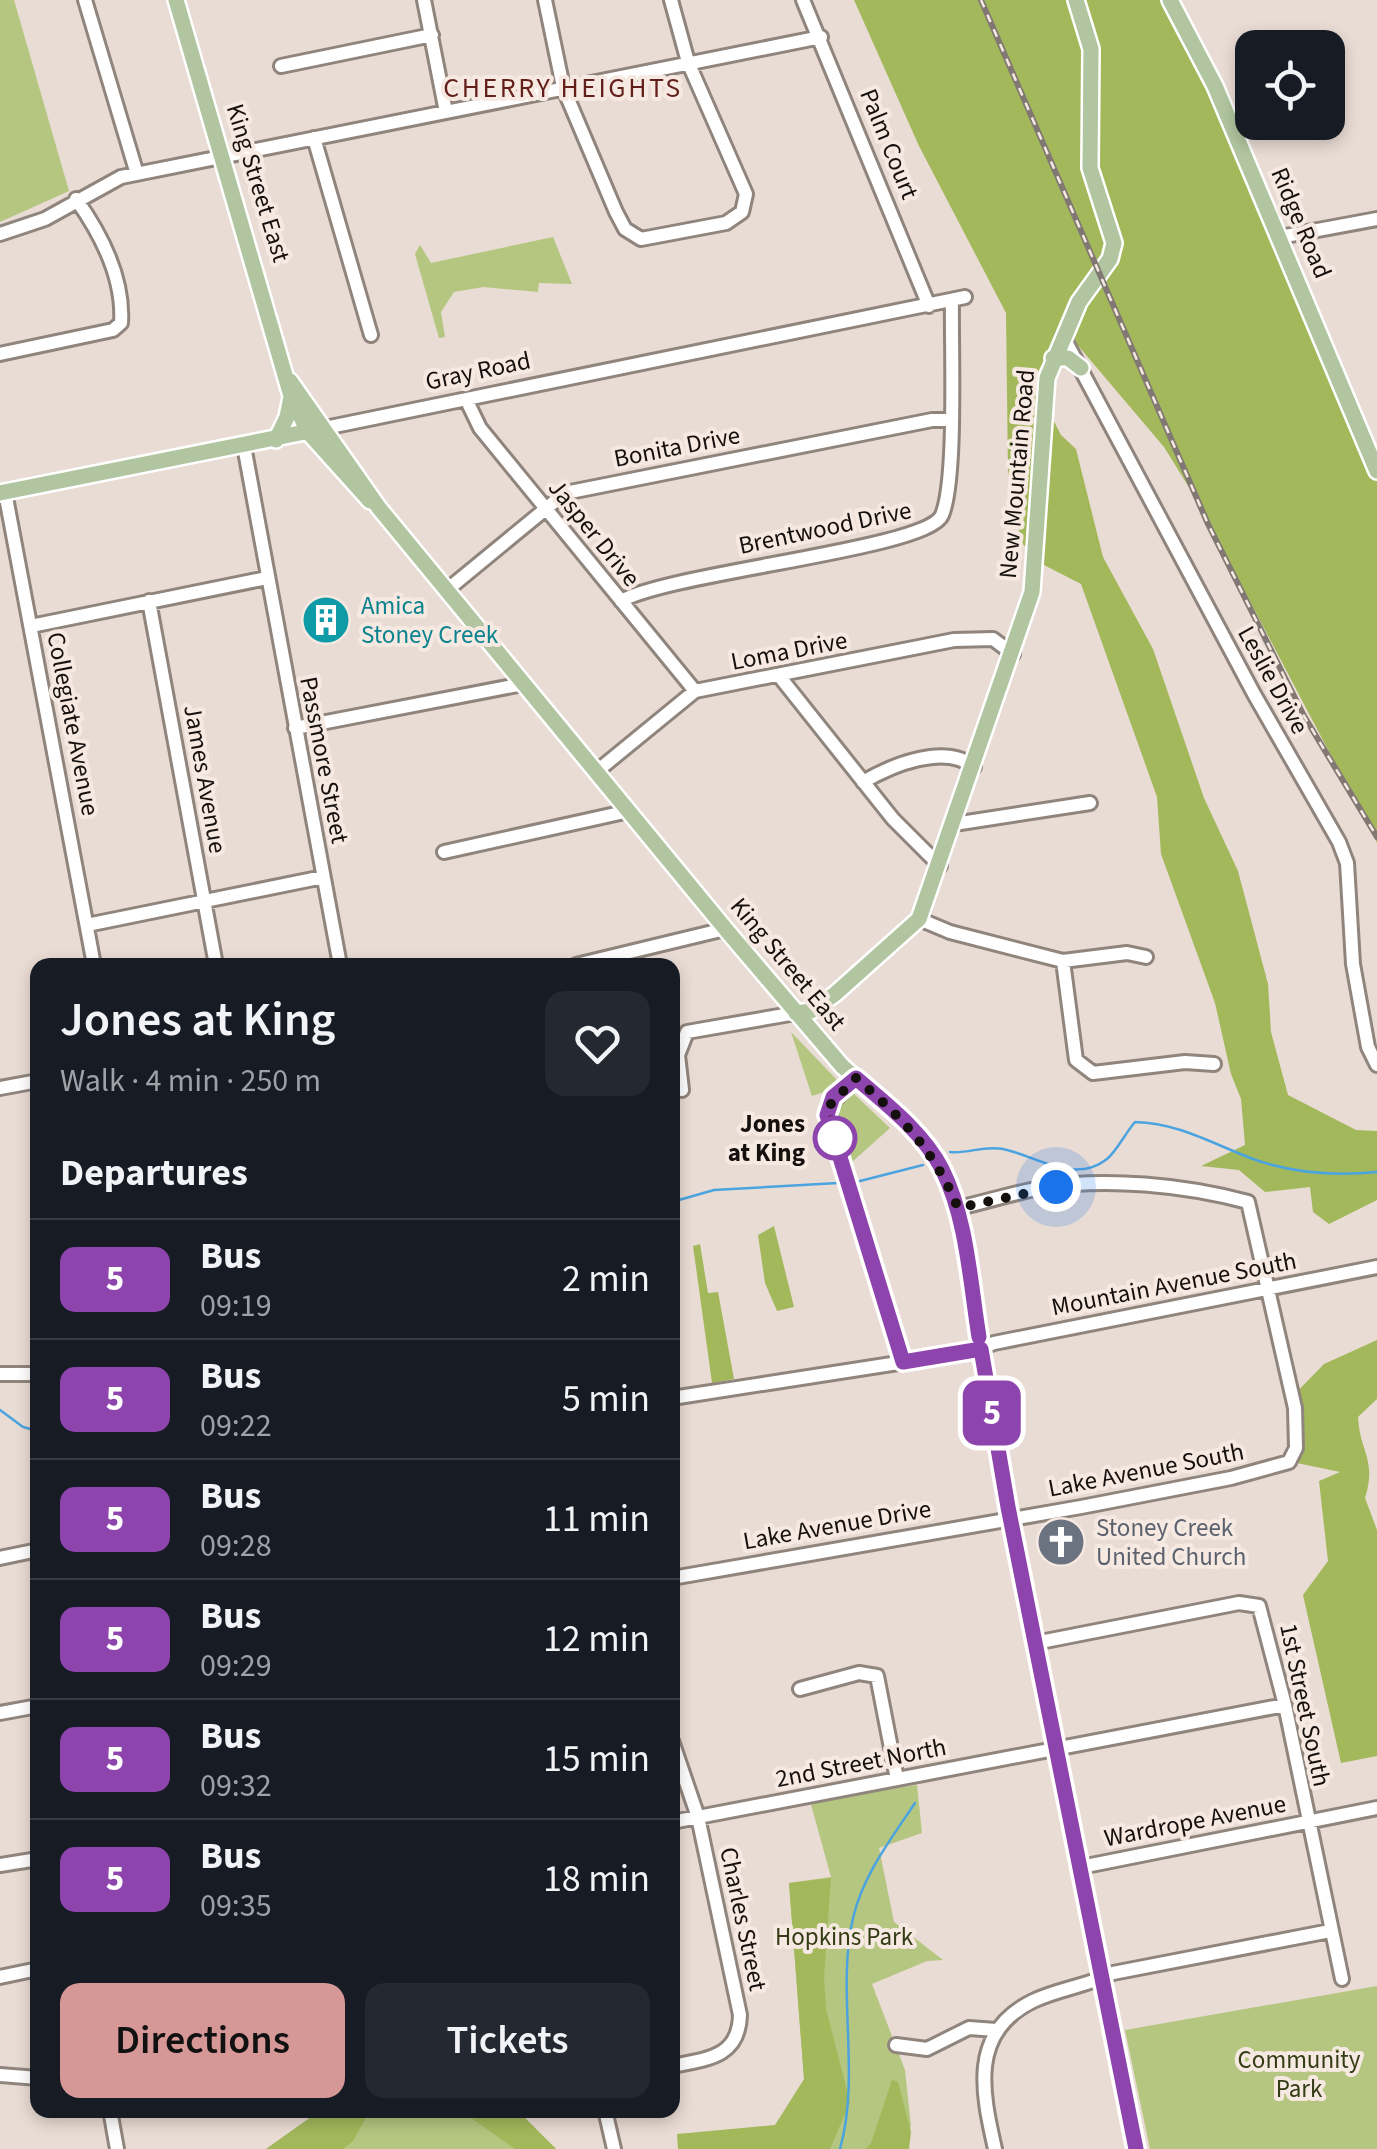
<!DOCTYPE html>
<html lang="en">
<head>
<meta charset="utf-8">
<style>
	:root { --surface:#171b24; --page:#242831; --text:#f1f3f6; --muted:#9ea1a6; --line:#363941; --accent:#d69896 }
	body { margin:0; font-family:"Source Sans 3",sans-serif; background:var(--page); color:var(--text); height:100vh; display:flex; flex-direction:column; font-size:38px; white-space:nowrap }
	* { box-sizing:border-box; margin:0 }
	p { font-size:32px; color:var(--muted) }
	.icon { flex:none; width:55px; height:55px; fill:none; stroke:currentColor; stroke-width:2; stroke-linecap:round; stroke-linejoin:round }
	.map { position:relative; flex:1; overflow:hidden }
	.sheet { position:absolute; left:30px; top:958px; width:650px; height:1160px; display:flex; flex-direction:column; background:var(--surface); border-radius:20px; box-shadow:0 5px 15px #0003 }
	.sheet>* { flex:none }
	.badge { padding:0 20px; border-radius:15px; font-size:35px; line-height:65px }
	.fabs { position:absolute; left:1235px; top:30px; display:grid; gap:20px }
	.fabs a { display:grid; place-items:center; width:110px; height:110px; border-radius:20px; background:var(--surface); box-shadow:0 5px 15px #0003; font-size:50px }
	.you { position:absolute; width:50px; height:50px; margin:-25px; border:8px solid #fff; border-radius:50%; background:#1a73e8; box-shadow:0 0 0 15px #1a73e833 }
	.map>.badge { position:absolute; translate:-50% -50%; box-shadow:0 0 0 5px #fff }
	h2 { padding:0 30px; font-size:38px; line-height:90px }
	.round { display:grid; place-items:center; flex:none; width:105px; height:105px; border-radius:20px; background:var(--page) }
	.headline { display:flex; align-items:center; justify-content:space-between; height:170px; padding:0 30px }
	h1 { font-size:48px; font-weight:600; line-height:75px }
	.action { display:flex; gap:20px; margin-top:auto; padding:20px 30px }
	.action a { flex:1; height:115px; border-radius:20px; background:var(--accent); color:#111; font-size:40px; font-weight:600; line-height:115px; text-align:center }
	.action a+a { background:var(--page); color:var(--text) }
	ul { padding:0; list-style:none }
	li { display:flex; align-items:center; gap:30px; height:120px; padding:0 30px; border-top:2px solid var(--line) }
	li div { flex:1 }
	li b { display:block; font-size:38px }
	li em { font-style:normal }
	li .badge { min-width:110px; font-weight:700; text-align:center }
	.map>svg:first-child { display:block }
	.green { fill:#b4c67f }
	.forest { fill:#a3b85b }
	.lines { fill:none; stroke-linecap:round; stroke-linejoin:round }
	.stream { stroke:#4ba4df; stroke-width:2.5 }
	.minor-casing { stroke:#90857d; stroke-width:18 }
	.major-casing { stroke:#fff; stroke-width:20 }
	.minor { stroke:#fff; stroke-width:12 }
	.major { stroke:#b0c5a0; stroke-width:15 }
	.rail-casing { stroke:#817873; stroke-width:6 }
	.rail { stroke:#f6e9e1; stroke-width:2.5; stroke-dasharray:8; stroke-linecap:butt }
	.line-casing { stroke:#fff; stroke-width:22 }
	.line { stroke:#8e44ad; stroke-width:15 }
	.walk { stroke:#15100e; stroke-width:10; stroke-dasharray:0 18 }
	.stop-dot { fill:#fff; stroke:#8e44ad; stroke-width:5 }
	.labels { text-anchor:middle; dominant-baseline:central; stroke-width:8; stroke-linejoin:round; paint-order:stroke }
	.street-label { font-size:25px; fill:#15100e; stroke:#f6e9e1 }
	.culture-label { font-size:25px; fill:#0d838f; stroke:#f6e9e1; text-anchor:start }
	.stop-label { font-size:25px; font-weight:bold; fill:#15100e; stroke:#f6e9e1; text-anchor:end }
	.worship-label { font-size:25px; fill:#5b616d; stroke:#f6e9e1; text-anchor:start }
	.park-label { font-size:25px; fill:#343c15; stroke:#f6e9e1 }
	.neighbourhood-label { font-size:28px; letter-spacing:2.5px; fill:#631f19; stroke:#f6e9e1 }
</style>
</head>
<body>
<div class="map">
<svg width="1377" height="2149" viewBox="0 0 1377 2149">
	<rect width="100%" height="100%" fill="#e9dcd4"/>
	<path class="green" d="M0 0H14L69 191 0 222Z
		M553 237 572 284 539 283 538 292 483 287 454 292 441 312 445 337 439 338 415 254 420 245 431 263Z
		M791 1032 837 1080 827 1091 812 1096Z
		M853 1093 890 1128 852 1162 835 1110Z
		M917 1785 922 1833 879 1848 894 1922 943 1960 927 1961 872 1984 905 2070 911 2126 894 2149H815L804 2079 789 1883 831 1877 810 1801Z
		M1377 1986V2149H1150L1125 2030Z
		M321 2110H517L556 2149H266Z"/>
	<path class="forest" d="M854 0H1160L1203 60 1377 475V843L1195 497 1164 447 1075 342C1054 345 1040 363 1034 382L1061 435 1076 449 1103 557 1153 649 1204 798 1238 871 1268 984 1271 1032 1288 1095 1356 1130 1377 1131V1200L1329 1224 1313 1212 1310 1187 1265 1192 1239 1170 1201 1166 1245 1145 1241 1099 1231 1074 1215 1003 1161 854 1157 797 1081 584 1042 564 1019 540V505L1008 473 1006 313 919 146Z
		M774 1226 794 1307 777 1311 765 1283 758 1235Z
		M700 1244 708 1293 718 1292 734 1379 712 1383 693 1246Z
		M1377 1340V1399L1358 1417C1360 1453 1377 1459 1365 1498L1377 1530V1756L1341 1763 1303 1595 1328 1561 1319 1481 1340 1472 1297 1463 1287 1402 1324 1364Z
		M831 1878 824 1978 826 2009 850 2102 830 2149H678L677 2134 775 2125 804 2079 789 1883Z
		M892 2080 898 2082 911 2132 909 2149H865L871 2143Z
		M321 2110H370L353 2141 343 2149H266Z
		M460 2110H517L556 2149H515Z"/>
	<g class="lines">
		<path class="stream" d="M950 1152C969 1154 983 1145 1003 1149 1037 1156 1074 1185 1107 1159 1117 1151 1126 1132 1135 1122 1179 1123 1213 1144 1253 1159 1292 1173 1336 1176 1377 1172
			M860 1181 923 1165
			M672 1202 714 1190 838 1183
			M0 1410 23 1427 38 1431
			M840 2149C861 2074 836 1993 853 1918 863 1875 891 1839 915 1803"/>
		<g class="minor-casing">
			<path id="minor" d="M85 0 137 174
				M424 0 446 112
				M545 0 563 87 616 212 625 229 641 239 726 223 742 212 746 194 688 62 671 0
				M803 0 929 306
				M281 66 432 35
				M314 138 371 335
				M0 234 45 219 121 177 821 37
				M1280 237 1377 219
				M1063 336 1254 694 1339 842 1347 863 1353 964 1368 1047 1377 1065
				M0 354 113 330 121 323C124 278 101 234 76 199
				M466 399 480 428 695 691
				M320 429 965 297
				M244 446 340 965
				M5 492 94 965
				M447 590 565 493 932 420H949
				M149 601 216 965
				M621 601C672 572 928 549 942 515 957 479 951 346 952 300
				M31 626 267 578
				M780 677 893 819 940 866
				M295 728 523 684
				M596 772 695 691 954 640 993 639 1013 654
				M863 782C892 765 945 743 974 767
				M954 824 1090 803
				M444 852 629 811
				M919 919 950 932 1063 961 1076 1060 1093 1073 1185 1062 1214 1064
				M87 925 323 877
				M1063 961 1127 953 1146 957
				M576 965 725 929
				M0 1088 38 1081
				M682 1090 678 1055 687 1032 796 1013
				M839 1152 828 1107 856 1077
				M851 1187 903 1362
				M0 1374H38
				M672 1398 969 1352 994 1343 1377 1267
				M0 1558 38 1550
				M672 1578 1081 1507 1231 1478 1289 1462 1296 1448 1295 1408 1248 1202C1185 1185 1105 1177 1041 1188 1013 1193 985 1202 958 1208
				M1035 1643 1239 1603 1259 1606 1285 1705 1342 1979
				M800 1689 859 1673 877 1676 897 1779
				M0 1713 38 1706
				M672 1741 698 1817 740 2015C739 2057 708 2059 672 2066
				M672 1822 1285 1705
				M0 1865 38 1859
				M1081 1867 1377 1808
				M0 1977 38 1969
				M896 2045 927 2049 969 2028 996 2030
				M0 2075 38 2078
				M110 2110 117 2149
				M605 2110 614 2149
				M995 2149C982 2092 969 2032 1033 2001 1058 1989 1087 1986 1113 1973L1330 1931"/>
		</g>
		<g class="major-casing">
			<path id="major" d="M176 0 291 396 308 432 370 501
				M1170 0 1215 86 1377 471
				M1053 358H1068L1081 368
				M290 381 379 508 728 932 842 1066 916 1132 941 1166 958 1208 1008 1507 1136 2149
				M276 440 287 417 291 397
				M0 493 315 430
				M796 1013 811 1011 835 994 919 919 1032 592 1047 378 1079 302 1110 259 1114 243 1090 168 1091 49 1076 0"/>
		</g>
		<use href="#minor" class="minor"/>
		<use href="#major" class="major"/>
		<g class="rail-casing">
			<path id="rail" d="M981 0 1208 524 1304 716 1377 837"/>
		</g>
		<use href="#rail" class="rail"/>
	</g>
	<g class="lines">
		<g class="line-casing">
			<path id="line" d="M979 1337C970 1281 967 1219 942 1169 923 1132 886 1104 856 1078L833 1097 827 1115 903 1362 981 1349 1008 1507 1136 2149"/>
		</g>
		<use href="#line" class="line"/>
		<path class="walk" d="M835 1138 828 1107 856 1078C904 1120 933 1149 958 1208L1056 1187"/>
	</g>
	<defs>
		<g id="building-disc" transform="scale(2.5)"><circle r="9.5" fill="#0f9aa8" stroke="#f6e9e1"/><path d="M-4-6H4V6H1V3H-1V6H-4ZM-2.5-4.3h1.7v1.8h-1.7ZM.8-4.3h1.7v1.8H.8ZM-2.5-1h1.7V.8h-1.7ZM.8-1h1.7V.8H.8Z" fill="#fff"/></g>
		<g id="church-disc" transform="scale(2.5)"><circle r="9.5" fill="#6b7280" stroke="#f6e9e1"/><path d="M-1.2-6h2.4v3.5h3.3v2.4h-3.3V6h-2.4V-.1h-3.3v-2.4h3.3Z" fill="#fff"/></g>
	</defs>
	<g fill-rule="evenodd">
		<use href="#building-disc" x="326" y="620"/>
		<use href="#church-disc" x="1061" y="1542"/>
	</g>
	<circle class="stop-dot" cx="835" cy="1138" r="20"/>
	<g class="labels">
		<g class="street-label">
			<text transform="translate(889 144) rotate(68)">Palm Court</text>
			<text transform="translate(258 183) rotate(73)">King Street East</text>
			<text transform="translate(1301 223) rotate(67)">Ridge Road</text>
			<text transform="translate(478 371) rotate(-12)">Gray Road</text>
			<text transform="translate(677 447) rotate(-11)">Bonita Drive</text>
			<text transform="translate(1017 474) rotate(-85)">New Mountain Road</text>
			<text transform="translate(825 528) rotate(-12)">Brentwood Drive</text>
			<text transform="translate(594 533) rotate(51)">Jasper Drive</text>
			<text transform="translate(789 651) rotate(-11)">Loma Drive</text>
			<text transform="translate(1273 680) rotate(61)">Leslie Drive</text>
			<text transform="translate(73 724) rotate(79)">Collegiate Avenue</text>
			<text transform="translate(324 760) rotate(79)">Passmore Street</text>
			<text transform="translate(205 779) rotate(80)">James Avenue</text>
			<text transform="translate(788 964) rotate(50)">King Street East</text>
			<text transform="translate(1174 1284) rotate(-11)">Mountain Avenue South</text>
			<text transform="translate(1146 1470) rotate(-11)">Lake Avenue South</text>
			<text transform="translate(837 1525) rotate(-10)">Lake Avenue Drive</text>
			<text transform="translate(1305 1705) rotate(78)">1st Street South</text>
			<text transform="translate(861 1763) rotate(-11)">2nd Street North</text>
			<text transform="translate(1195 1821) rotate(-11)">Wardrope Avenue</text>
			<text transform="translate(743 1919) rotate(78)">Charles Street</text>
		</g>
		<g class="culture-label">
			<text x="361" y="606">Amica<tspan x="361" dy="29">Stoney Creek</tspan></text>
		</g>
		<g class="stop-label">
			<text x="805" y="1124">Jones<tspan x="805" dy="29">at King</tspan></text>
		</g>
		<g class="worship-label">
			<text x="1096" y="1528">Stoney Creek<tspan x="1096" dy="29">United Church</tspan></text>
		</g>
		<g class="park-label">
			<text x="844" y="1937">Hopkins Park</text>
			<text x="1299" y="2060">Community<tspan x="1299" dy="29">Park</tspan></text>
		</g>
		<g class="neighbourhood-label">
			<text x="563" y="88">CHERRY HEIGHTS</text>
		</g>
	</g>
</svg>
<div class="fabs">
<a><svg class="icon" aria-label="locate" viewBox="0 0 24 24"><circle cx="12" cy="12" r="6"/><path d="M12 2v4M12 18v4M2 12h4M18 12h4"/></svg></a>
</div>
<div class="you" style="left:1056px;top:1187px"></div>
<b class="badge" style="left:992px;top:1413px;background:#8e44ad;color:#fff">5</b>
<section class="sheet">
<div class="headline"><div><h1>Jones at King</h1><p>Walk · 4 min · 250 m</p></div><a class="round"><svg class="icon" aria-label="heart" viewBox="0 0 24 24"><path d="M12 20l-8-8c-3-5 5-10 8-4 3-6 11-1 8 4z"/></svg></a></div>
<h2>Departures</h2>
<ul>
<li><span class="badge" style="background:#8e44ad;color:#fff">5</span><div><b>Bus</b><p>09:19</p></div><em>2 min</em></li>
<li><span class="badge" style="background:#8e44ad;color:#fff">5</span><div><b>Bus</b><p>09:22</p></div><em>5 min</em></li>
<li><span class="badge" style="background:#8e44ad;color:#fff">5</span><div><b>Bus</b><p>09:28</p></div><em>11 min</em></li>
<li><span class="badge" style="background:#8e44ad;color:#fff">5</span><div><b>Bus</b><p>09:29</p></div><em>12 min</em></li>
<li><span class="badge" style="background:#8e44ad;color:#fff">5</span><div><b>Bus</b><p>09:32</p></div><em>15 min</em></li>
<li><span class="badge" style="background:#8e44ad;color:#fff">5</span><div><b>Bus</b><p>09:35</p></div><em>18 min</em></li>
</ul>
<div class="action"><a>Directions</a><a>Tickets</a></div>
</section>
</div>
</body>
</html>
